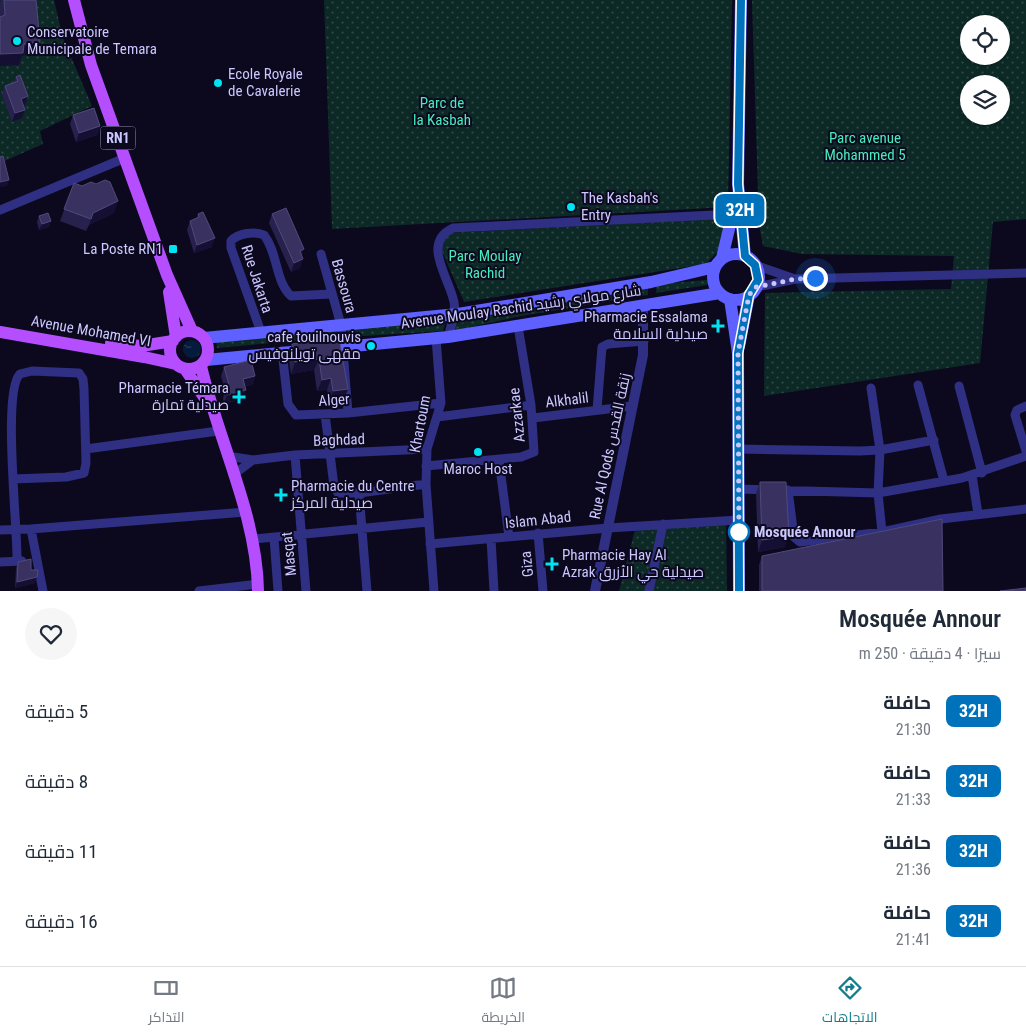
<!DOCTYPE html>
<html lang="ar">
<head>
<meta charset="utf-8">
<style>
	:root { --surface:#fff; --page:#f6f6f7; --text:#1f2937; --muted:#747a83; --line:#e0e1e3; --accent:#117d8b }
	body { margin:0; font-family:"Roboto Condensed",Cairo,sans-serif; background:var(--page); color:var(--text); direction:rtl; height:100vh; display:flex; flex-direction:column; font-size:19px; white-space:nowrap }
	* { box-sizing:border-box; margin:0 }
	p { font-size:16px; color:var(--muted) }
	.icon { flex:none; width:28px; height:28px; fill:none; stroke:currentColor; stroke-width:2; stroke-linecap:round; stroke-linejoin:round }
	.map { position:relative; height:591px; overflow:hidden; direction:ltr }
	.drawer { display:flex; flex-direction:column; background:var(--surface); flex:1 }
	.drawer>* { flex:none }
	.badge { padding:0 10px; border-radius:8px; font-size:18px; line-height:32px }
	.tools { position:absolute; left:960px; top:15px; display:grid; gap:10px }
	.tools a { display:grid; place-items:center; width:50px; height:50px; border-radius:50%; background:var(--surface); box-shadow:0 1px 4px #0004; font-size:25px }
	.you { position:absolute; width:25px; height:25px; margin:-12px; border:4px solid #fff; border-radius:50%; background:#1a73e8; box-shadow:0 0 0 8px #1a73e833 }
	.map>.badge { position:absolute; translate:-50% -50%; box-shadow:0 0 0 2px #fff }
	.round { display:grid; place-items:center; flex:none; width:52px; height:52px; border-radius:26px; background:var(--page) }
	.headline { display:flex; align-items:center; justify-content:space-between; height:85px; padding:0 25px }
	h1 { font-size:24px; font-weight:600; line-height:38px }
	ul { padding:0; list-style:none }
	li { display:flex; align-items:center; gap:15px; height:70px; padding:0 25px }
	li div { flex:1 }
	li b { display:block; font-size:19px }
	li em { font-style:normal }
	li .badge { min-width:55px; font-weight:700; text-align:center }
	.tabs { display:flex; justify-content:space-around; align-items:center; height:70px; border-top:1px solid var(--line); background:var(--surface); font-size:14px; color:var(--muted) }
	.tabs a { display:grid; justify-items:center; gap:2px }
	.tabs .selected { color:var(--accent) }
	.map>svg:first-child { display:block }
	.grass { fill:url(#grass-dots); fill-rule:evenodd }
	.water { fill:url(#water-ripples) }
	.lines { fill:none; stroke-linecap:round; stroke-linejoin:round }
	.minor { stroke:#2f2f83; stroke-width:9 }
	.tertiary { stroke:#2f2f83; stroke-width:10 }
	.secondary { stroke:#5e60ff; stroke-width:12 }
	.primary { stroke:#b54eff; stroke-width:12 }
	.wall { fill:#27214e }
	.shaded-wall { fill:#151033 }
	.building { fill:#393261; stroke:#504a7a }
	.line-casing { stroke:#fff; stroke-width:11 }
	.line { stroke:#0072bc; stroke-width:8 }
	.walk { stroke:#cbc7ff; stroke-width:5; stroke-dasharray:0 9 }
	.poi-dot { fill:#00e3f2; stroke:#0c091e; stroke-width:2 }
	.stop-dot { fill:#fff; stroke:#0072bc; stroke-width:2.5 }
	.labels { text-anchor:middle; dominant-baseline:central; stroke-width:4; stroke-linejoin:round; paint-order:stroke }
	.shield { fill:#0c091e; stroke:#928ebc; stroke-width:1 }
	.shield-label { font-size:14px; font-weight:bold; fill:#cbc7ff }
	.poi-label { font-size:15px; fill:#cbc7ff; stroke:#0c091e; text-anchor:start }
	.park-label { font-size:15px; fill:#46ecbb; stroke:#0c091e }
	.street-label { font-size:15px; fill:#cbc7ff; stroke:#0c091e }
	.stop-label { font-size:15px; font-weight:bold; fill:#cbc7ff; stroke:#0c091e; text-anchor:start }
</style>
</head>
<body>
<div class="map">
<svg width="1026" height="591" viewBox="0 0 1026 591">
	<defs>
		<pattern id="grass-dots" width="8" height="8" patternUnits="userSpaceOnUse" patternTransform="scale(1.25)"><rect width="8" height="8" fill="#0c2926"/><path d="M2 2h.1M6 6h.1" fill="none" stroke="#2e4747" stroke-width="1.8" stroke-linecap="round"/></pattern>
		<pattern id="water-ripples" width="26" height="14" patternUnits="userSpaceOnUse" patternTransform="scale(1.25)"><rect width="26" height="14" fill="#041b3d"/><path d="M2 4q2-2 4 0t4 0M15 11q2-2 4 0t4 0" fill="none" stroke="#273b5a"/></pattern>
	</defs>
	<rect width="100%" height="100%" fill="#0c091e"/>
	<path class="grass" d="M0 0H54L63 38 92 106 40 131 43 144 0 163Z
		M324 0H732L728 207 332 229Z
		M752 0H1026V219L993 222 980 363 764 396 765 293 951 289 954 256 802 254 763 246 759 224ZM969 24H1001V56H969ZM969 84H1001V116H969Z
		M729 218 725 244 706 264 464 302 441 249 448 233Z
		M707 280V285L656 293 657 284Z
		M648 286V295L521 316 452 331 457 319Z
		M446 321 443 331 348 337 347 328Z
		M337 328V337L217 348 216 340Z
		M726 523 727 591H619L635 530Z"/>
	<path class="water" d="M183 349a9 9 0 1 1 18 0a9 9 0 1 1-18 0Z"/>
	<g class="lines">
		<path class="minor" d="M0 210 125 158
			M321 254 341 325 348 413
			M755 265 795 279
			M756 287 796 279 1026 273
			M261 332 231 248V241C238 233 255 231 264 235 278 253 275 281 291 296L331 294
			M448 337C451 326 456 313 454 302 449 277 421 243 453 228L734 214
			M282 351 288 404 296 415 348 413 441 403
			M918 385 944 481
			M959 386 982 473
			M871 388 880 450 878 493 882 532
			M1026 406 1017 410 1015 415 1026 451
			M597 410 602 347 608 344 644 341
			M325 414 334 486 338 493H359L426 484
			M437 417 531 405
			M533 418 633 406
			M86 449 218 431
			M739 449 860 451 880 450 934 440
			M295 455 306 591
			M227 456 253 460 295 455 427 449
			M499 460 509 537
			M426 466 521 457 534 452 531 405 518 326
			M233 475 253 460
			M972 475 978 514
			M13 479 66 477 84 473 86 463 84 389 83 379 79 373 32 371 20 374C2 391 18 530 17 561
			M738 489 878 493 962 478 1026 456
			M788 490 794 537 800 542 882 532 941 519 1026 509
			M359 493 367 591
			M31 529 43 591
			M0 530 31 529 246 512
			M538 533 543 591
			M274 538 278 591
			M253 539 428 522
			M491 539 494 591
			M430 544 608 528 739 520
			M0 562 22 561
			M199 591 258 584
			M434 591 426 484 427 449 441 403 436 338
			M649 591 663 524"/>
		<path class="tertiary" d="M595 591 643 355V305"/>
		<path class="secondary" d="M741 0 738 184 745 256
			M713 277a23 23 0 1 1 46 0a23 23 0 1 1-46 0Z
			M722 258 735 204
			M730 299 738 353 739 591
			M204 338 458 314 651 282 715 267
			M739 346 749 295
			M206 360 448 337 720 293"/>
		<path class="primary" d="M74 0 91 65 167 275 192 331
			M169 292 176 337
			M170 350a19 19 0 1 1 38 0a19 19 0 1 1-38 0Z
			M0 332 144 357 176 364
			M111 343 141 346 173 341
			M201 366C218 440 257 515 258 591
			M185 369 206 400"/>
	</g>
	<path class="wall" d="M1 0H36V54L22 56 19 65 0 17V3Z
		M16 77 28 96 25 105 23 106 25 110 22 118 12 122 2 95 5 86 14 82Z
		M73 115 100 126 97 135 76 142 70 124Z
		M74 183 114 213 89 225 86 231 60 221Z
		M198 214 212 247 194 253 187 230 190 221 197 218Z
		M272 214 302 256 300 268 291 272 269 223Z
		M39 216 51 221 49 227 39 230 37 222Z
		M339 339 348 389 343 401 329 403 327 390 317 391 314 370 291 374 288 355 292 344Z
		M224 367 255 376 252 385 245 386 243 399 224 404 223 398 225 391 221 376Z
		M760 482 785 547 758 552 756 493Z
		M762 556 943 591H759V565Z
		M18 562 31 570 35 583 15 588 16 568Z"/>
	<path class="shaded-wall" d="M40 42 36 54 22 56 19 65 0 66V54L24 44Z
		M28 96 25 105 17 108 21 99Z
		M25 110 22 118 12 122 15 113Z
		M100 126 97 135 76 142 79 133Z
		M9 180 7 186 0 187V182Z
		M118 201 114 213 89 225 93 213Z
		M51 221 49 227 39 230 42 224Z
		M215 238 212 247 194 253 197 245Z
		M304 249 301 258 300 251Z
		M303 259 300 268 291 272 294 263Z
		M319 359 314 370 291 374 295 362Z
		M255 376 252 385 240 387 243 379Z
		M331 378 327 390 317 391 322 380Z
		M348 389 343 401 329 403 333 391Z
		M246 390 243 399 224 404 227 395Z
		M789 536 785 547 758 552 762 540Z
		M37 577 35 583 15 588 17 582Z"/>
	<path class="building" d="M4 0H36L40 42 24 44 23 53 0 54V17L5 15Z
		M20 75 28 96 21 99 25 110 15 113 5 86 18 81 16 77Z
		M94 108 100 126 79 133 73 115Z
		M3 156 9 180 0 182V157Z
		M105 180 110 182 118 201 93 213 91 219 64 209 74 183 82 186 91 182 96 184Z
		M286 208 304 249 300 251 303 259 294 263 272 214Z
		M203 212 215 238 197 245 190 221 199 217 198 214Z
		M48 213 51 221 42 224 39 216Z
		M339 339 348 389 333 391 331 378 322 380 319 359 295 362 292 344Z
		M251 360 255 376 243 379 246 390 227 395 226 389 230 388 224 367Z
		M760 482H786L789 536 762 540Z
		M942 519 943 591H762V556Z
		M31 559V570H38L37 577 17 582 18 562Z
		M1026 588V591H1000Z"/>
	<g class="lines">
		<g class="line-casing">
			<path id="line" d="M739 591 738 353 749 295 758 280 755 265 745 256 738 184 741 0"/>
		</g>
		<use href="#line" class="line"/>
		<path class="walk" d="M739 532V538L738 353 749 295 756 287 796 279 815 278"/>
	</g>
	<g class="poi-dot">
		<circle cx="17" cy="41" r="5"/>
		<circle cx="218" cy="83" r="5"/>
		<circle cx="571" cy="207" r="5"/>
		<rect x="168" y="244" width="10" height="10" rx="2.5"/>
		<path d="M715.5 318.5h5v5h5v5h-5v5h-5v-5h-5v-5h5z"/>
		<circle cx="371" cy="346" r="5"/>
		<path d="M236.5 389.5h5v5h5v5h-5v5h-5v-5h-5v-5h5z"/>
		<circle cx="478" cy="452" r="5"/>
		<path d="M278.5 487.5h5v5h5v5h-5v5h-5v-5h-5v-5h5z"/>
		<path d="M549.5 556.5h5v5h5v5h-5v5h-5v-5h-5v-5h5z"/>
	</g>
	<circle class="stop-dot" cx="739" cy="532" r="10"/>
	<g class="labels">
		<rect class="shield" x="100.5" y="126.5" width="35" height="23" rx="4"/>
		<g class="shield-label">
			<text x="118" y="138">RN1</text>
		</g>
		<g class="poi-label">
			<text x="27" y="32">Conservatoire<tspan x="27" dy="17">Municipale de Temara</tspan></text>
			<text x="228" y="74">Ecole Royale<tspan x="228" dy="17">de Cavalerie</tspan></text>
			<text x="581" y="198">The Kasbah's<tspan x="581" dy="17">Entry</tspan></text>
			<text x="163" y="249" text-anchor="end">La Poste RN1</text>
			<text x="708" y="317" text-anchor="end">Pharmacie Essalama<tspan x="708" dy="17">صيدلية السلامة</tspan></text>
			<text x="361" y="337" text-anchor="end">cafe touilnouvis<tspan x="361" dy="17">مقهى تويلنوفيس</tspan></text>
			<text x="229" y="388" text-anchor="end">Pharmacie Témara<tspan x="229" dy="17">صيدلية تمارة</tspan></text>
			<text x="478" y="469" text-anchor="middle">Maroc Host</text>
			<text x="291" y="486">Pharmacie du Centre<tspan x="291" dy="17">صيدلية المركز</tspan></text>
			<text x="562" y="555">Pharmacie Hay Al<tspan x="562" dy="17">Azrak صيدلية حي الأزرق</tspan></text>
		</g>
		<g class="park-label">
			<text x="442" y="103">Parc de<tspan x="442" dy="17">la Kasbah</tspan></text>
			<text x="865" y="138">Parc avenue<tspan x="865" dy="17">Mohammed 5</tspan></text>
			<text x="485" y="256">Parc Moulay<tspan x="485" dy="17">Rachid</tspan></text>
		</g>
		<g class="street-label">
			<text transform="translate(257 279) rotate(72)">Rue Jakarta</text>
			<text transform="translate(344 286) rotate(74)">Bassoura</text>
			<text transform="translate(521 307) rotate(-8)">Avenue Moulay Rachid شارع مولاي رشيد</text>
			<text transform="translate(91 331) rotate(10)">Avenue Mohamed VI</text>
			<text transform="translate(334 400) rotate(-4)">Alger</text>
			<text transform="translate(567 400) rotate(-7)">Alkhalil</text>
			<text transform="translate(517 415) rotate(-96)">Azzarkae</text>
			<text transform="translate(420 424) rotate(-79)">Khartoum</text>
			<text transform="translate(339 440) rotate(-2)">Baghdad</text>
			<text transform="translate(610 446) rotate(-78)">Rue Al Qods زنقة القدس</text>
			<text transform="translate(538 520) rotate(-6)">Islam Abad</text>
			<text transform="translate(289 554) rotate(-96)">Masqat</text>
			<text transform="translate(527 564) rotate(-96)">Giza</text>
		</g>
		<g class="stop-label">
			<text x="754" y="532">Mosquée Annour</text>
		</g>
	</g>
</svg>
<div class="tools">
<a><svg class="icon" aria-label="locate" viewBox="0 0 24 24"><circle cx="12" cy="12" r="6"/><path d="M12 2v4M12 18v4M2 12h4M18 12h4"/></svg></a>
<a><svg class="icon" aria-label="layers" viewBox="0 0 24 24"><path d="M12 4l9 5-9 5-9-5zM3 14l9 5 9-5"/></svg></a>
</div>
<div class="you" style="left:815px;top:278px"></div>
<b class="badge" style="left:740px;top:210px;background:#0072bc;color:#fff">32H</b>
</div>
<section class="drawer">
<div class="headline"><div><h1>Mosquée Annour</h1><p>سيرًا · 4 دقيقة · 250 m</p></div><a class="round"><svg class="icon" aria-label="heart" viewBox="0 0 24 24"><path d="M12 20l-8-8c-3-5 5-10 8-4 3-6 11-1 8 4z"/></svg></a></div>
<ul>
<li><span class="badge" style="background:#0072bc;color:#fff">32H</span><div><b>حافلة</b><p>21:30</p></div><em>5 دقيقة</em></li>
<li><span class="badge" style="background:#0072bc;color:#fff">32H</span><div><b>حافلة</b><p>21:33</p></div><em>8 دقيقة</em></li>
<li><span class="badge" style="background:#0072bc;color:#fff">32H</span><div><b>حافلة</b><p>21:36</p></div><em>11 دقيقة</em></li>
<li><span class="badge" style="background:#0072bc;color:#fff">32H</span><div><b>حافلة</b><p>21:41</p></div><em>16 دقيقة</em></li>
</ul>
</section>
<nav class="tabs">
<a class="selected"><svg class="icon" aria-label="directions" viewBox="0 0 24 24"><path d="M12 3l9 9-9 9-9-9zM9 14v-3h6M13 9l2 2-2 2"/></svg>الاتجاهات</a>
<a><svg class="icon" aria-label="map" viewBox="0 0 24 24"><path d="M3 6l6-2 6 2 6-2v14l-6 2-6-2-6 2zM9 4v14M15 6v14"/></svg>الخريطة</a>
<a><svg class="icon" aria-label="tickets" viewBox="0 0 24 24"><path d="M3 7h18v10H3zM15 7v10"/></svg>التذاكر</a>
</nav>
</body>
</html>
